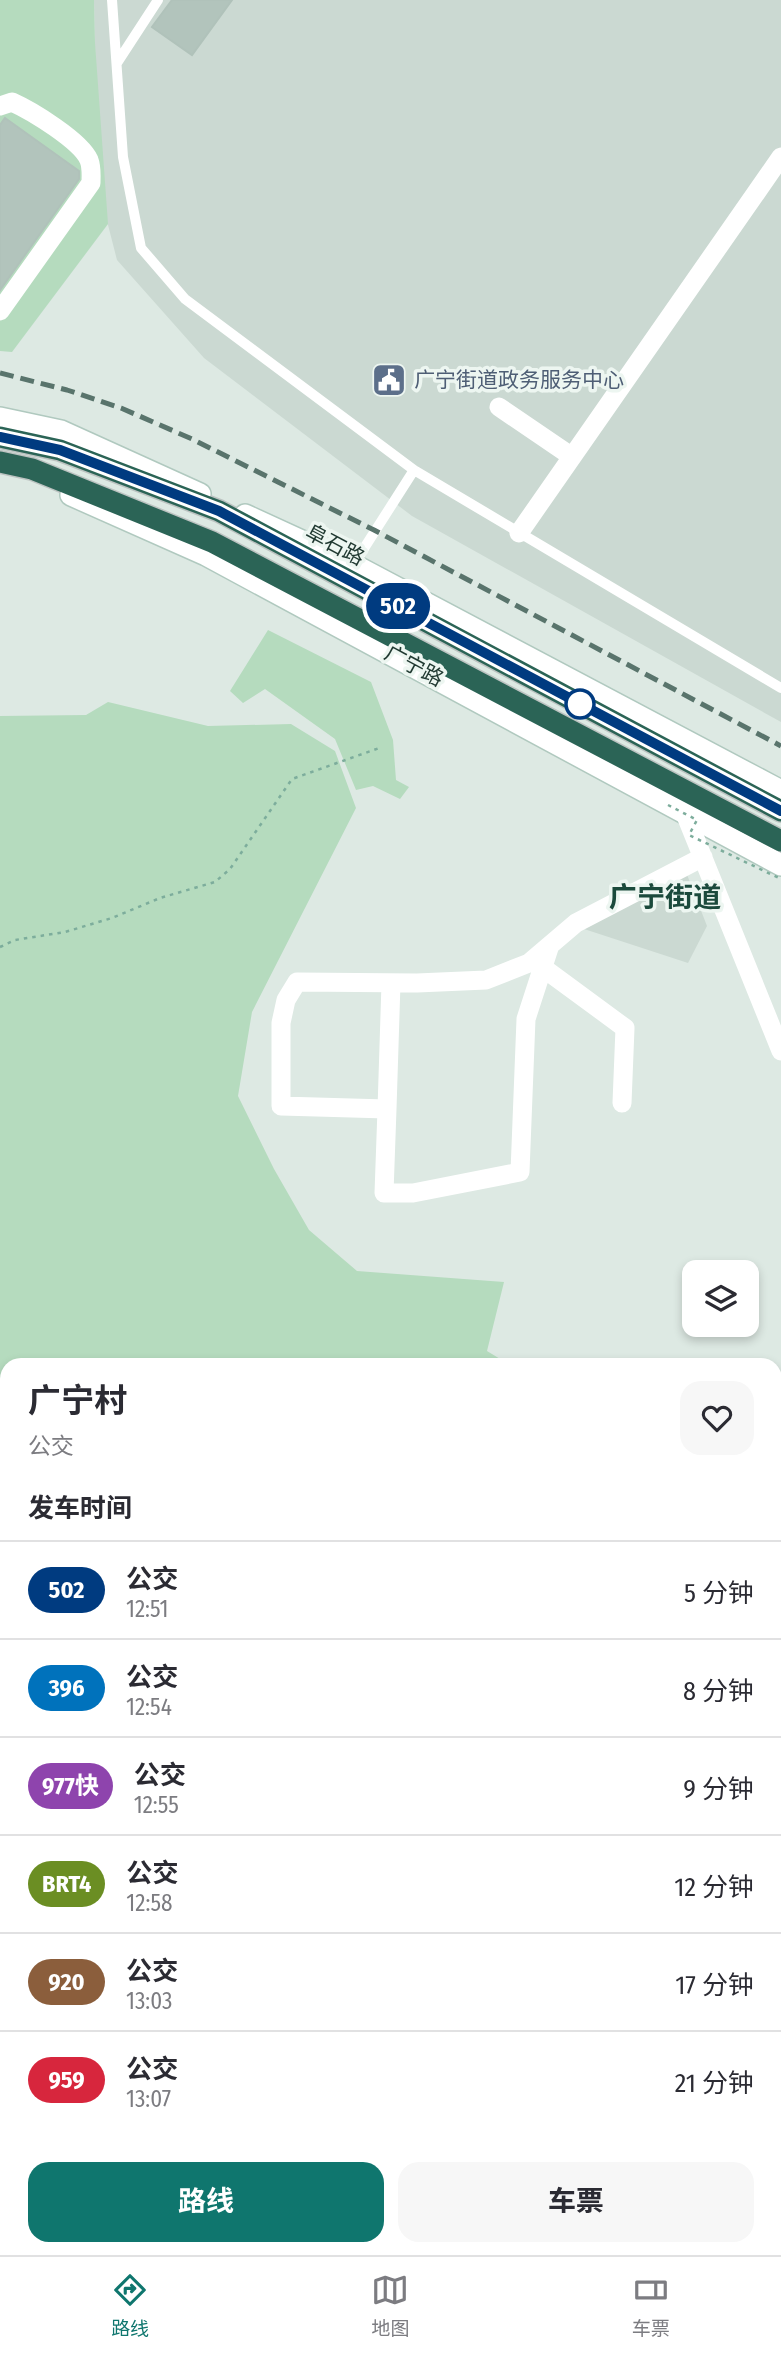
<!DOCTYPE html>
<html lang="zh">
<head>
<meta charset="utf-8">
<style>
	:root { --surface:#fff; --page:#f7f7f7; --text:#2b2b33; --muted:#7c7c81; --line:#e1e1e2; --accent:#0f766e }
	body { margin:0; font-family:"Fira Sans Condensed","Noto Sans SC",sans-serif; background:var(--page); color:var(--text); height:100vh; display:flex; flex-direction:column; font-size:26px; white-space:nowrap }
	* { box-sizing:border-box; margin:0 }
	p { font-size:23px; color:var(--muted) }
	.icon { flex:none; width:38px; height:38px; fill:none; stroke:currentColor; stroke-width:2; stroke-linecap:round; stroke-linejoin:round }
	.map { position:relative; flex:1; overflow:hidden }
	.drawer { position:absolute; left:0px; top:1358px; width:782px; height:898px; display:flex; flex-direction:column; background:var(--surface); border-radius:21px 21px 0 0; box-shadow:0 4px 10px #0003 }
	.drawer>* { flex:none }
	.badge { padding:0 14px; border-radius:23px; font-size:24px; line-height:46px }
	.fabs { position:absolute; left:682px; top:1260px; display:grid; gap:14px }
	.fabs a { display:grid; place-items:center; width:77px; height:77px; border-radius:14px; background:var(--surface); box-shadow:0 4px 10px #0003; font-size:35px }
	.map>.badge { position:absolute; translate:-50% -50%; box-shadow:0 0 0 4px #fff }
	h2 { padding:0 28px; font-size:26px; line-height:63px }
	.round { display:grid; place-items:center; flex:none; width:74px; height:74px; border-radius:21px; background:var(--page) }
	.headline { display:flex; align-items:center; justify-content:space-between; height:119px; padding:0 28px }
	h1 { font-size:33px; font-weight:700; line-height:52px }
	.primary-button { display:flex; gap:14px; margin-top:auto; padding:14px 28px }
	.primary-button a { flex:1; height:80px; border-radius:21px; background:var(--accent); color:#fff; font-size:28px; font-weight:700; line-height:80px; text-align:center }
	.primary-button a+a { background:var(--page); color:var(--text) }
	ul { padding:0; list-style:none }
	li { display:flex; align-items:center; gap:21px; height:98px; padding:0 28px; border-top:2px solid var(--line) }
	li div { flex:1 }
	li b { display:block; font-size:26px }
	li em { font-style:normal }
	li .badge { min-width:77px; font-weight:700; text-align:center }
	.menu { display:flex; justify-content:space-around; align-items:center; height:98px; border-top:2px solid var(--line); background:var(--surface); font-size:19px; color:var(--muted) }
	.menu a { display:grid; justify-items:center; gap:4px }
	.menu .on { color:var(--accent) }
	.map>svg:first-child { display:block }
	.built { fill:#cbd9d2 }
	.green { fill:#b5dbbe }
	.building { fill:#b2c4bc; stroke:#b0c2ba; stroke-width:2 }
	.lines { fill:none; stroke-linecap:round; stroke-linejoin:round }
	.secondary-casing { stroke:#b0c9bf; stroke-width:24 }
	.highway-casing { stroke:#bcc3c1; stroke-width:24 }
	.path { stroke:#7dad9c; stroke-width:2.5; stroke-dasharray:3.5 5; stroke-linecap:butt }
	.lane { stroke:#fff; stroke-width:10 }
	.street { stroke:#fff; stroke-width:19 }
	.secondary { stroke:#fff; stroke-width:21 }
	.highway { stroke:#2b6456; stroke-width:21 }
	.rail { stroke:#59746c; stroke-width:5; stroke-dasharray:14 7; stroke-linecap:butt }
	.path-bridge { stroke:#7dad9c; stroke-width:2.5; stroke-dasharray:3.5 5; stroke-linecap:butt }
	.line-casing { stroke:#fff; stroke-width:16 }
	.line { stroke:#003b80; stroke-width:10 }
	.stop-dot { fill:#fff; stroke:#003b80; stroke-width:3.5 }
	.labels { text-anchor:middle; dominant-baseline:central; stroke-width:7; stroke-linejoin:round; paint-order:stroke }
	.service-label { font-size:21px; fill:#4e5e75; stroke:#edf6f1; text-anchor:start }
	.street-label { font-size:21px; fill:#1f3830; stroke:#edf6f1 }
	.district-label { font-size:28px; font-weight:bold; fill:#1b4a3c; stroke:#edf6f1 }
</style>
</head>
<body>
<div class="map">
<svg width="781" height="2255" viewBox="0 0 781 2255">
	<rect width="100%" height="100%" fill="#dde9e3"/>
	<path class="built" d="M94 0H781V722L412 516 204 358 117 260 98 186Z
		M686 872 707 926 688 963 581 928Z"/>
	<path class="green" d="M0 0H94L95 43 108 224 12 352 0 351Z
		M268 630 371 682 393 740 396 780 409 787 400 799 373 786 356 790 335 739 265 689 243 703 230 691Z
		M108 702 208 726 291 724 335 751 356 808 252 1012 238 1096 274 1169 309 1230 357 1271 504 1282 487 1351 510 1365H7V2249H127L125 2255H0V716L86 715Z
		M775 2075H781V2255H466L474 2249H775Z
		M156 2249H315L307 2255H165Z"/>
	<path class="building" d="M172 0H232L192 55 152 27Z
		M5 118 79 171V179L0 290V125Z"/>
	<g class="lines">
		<g class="secondary-casing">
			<path id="secondary" d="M0 418 61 431 200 494
				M71 495 206 555 781 865
				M245 515 354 565 781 791"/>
		</g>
		<g class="highway-casing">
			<path id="highway" d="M0 437 60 450 219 511 781 811
				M0 462 32 469 212 542 781 841"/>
		</g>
		<path class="path" d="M0 947 15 940 65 932 112 918 160 898 215 882 230 869 292 779 382 747"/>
		<path class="lane" d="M112 0 123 157 141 248 185 299 414 470 781 688
			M117 63 158 0
			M354 564 414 470
			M0 1887 7 1889
			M169 2255 174 2249"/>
		<path class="street" d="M0 106 12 102C32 111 81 141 89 160 92 168 91 175 91 183L0 311
			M499 407 571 456
			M519 533 781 157
			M684 811 781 1051
			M542 967 625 1028 622 1103
			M391 983 387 1109 281 1106V1023L286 1000 297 982 417 983 486 980 529 963 576 923 703 857
			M387 1109 384 1193H413L520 1172 526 1019 549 948
			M775 1535 781 1519
			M775 1624 781 1626
			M775 1729H781
			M775 1803H781
			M356 2255 366 2249"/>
		<use href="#secondary" class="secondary"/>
		<use href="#highway" class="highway"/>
		<path class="rail" d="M0 373 67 390 121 408 192 439 374 530 781 746"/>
		<path class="path-bridge" d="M668 805 697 820 689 835 781 879"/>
	</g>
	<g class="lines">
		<g class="line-casing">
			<path id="line" d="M0 437 60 450 219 511 781 811"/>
		</g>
		<use href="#line" class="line"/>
	</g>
	<defs>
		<g id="civic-square" transform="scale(1.75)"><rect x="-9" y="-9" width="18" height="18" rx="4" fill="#5c6f8a" stroke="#edf6f1"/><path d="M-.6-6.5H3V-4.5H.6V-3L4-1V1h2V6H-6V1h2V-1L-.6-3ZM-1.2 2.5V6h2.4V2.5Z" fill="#fff"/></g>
	</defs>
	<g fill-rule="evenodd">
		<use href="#civic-square" x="389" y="380"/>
	</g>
	<circle class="stop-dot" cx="580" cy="704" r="14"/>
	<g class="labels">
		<g class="service-label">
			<text x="414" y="380">广宁街道政务服务中心</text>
		</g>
		<g class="street-label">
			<text transform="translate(335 545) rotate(28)">阜石路</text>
			<text transform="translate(414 666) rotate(28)">广宁路</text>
		</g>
		<g class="district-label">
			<text x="665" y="897">广宁街道</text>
		</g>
	</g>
</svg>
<div class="fabs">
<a><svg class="icon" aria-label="layers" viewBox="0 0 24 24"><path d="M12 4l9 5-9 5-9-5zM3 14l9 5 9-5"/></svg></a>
</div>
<b class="badge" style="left:398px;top:606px;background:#003b80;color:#fff">502</b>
<section class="drawer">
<div class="headline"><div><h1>广宁村</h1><p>公交</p></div><a class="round"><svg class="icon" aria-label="heart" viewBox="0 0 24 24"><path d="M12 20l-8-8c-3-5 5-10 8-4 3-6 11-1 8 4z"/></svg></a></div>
<h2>发车时间</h2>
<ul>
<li><span class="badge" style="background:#003b80;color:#fff">502</span><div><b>公交</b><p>12:51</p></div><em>5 分钟</em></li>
<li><span class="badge" style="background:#0072bc;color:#fff">396</span><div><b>公交</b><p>12:54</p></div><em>8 分钟</em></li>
<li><span class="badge" style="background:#8e44ad;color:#fff">977快</span><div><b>公交</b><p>12:55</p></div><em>9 分钟</em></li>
<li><span class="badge" style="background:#6b8e23;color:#fff">BRT4</span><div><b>公交</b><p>12:58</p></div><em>12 分钟</em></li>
<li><span class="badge" style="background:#8b5e3c;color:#fff">920</span><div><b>公交</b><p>13:03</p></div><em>17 分钟</em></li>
<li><span class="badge" style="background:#d7263d;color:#fff">959</span><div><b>公交</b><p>13:07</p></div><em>21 分钟</em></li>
</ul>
<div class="primary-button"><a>路线</a><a>车票</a></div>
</section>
</div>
<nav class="menu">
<a class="on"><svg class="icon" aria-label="directions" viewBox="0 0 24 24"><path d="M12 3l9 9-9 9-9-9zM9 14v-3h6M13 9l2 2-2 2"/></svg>路线</a>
<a><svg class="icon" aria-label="map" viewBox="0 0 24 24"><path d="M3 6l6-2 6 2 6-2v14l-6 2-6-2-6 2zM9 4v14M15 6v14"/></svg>地图</a>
<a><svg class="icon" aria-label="tickets" viewBox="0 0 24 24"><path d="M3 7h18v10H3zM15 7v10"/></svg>车票</a>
</nav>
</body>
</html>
